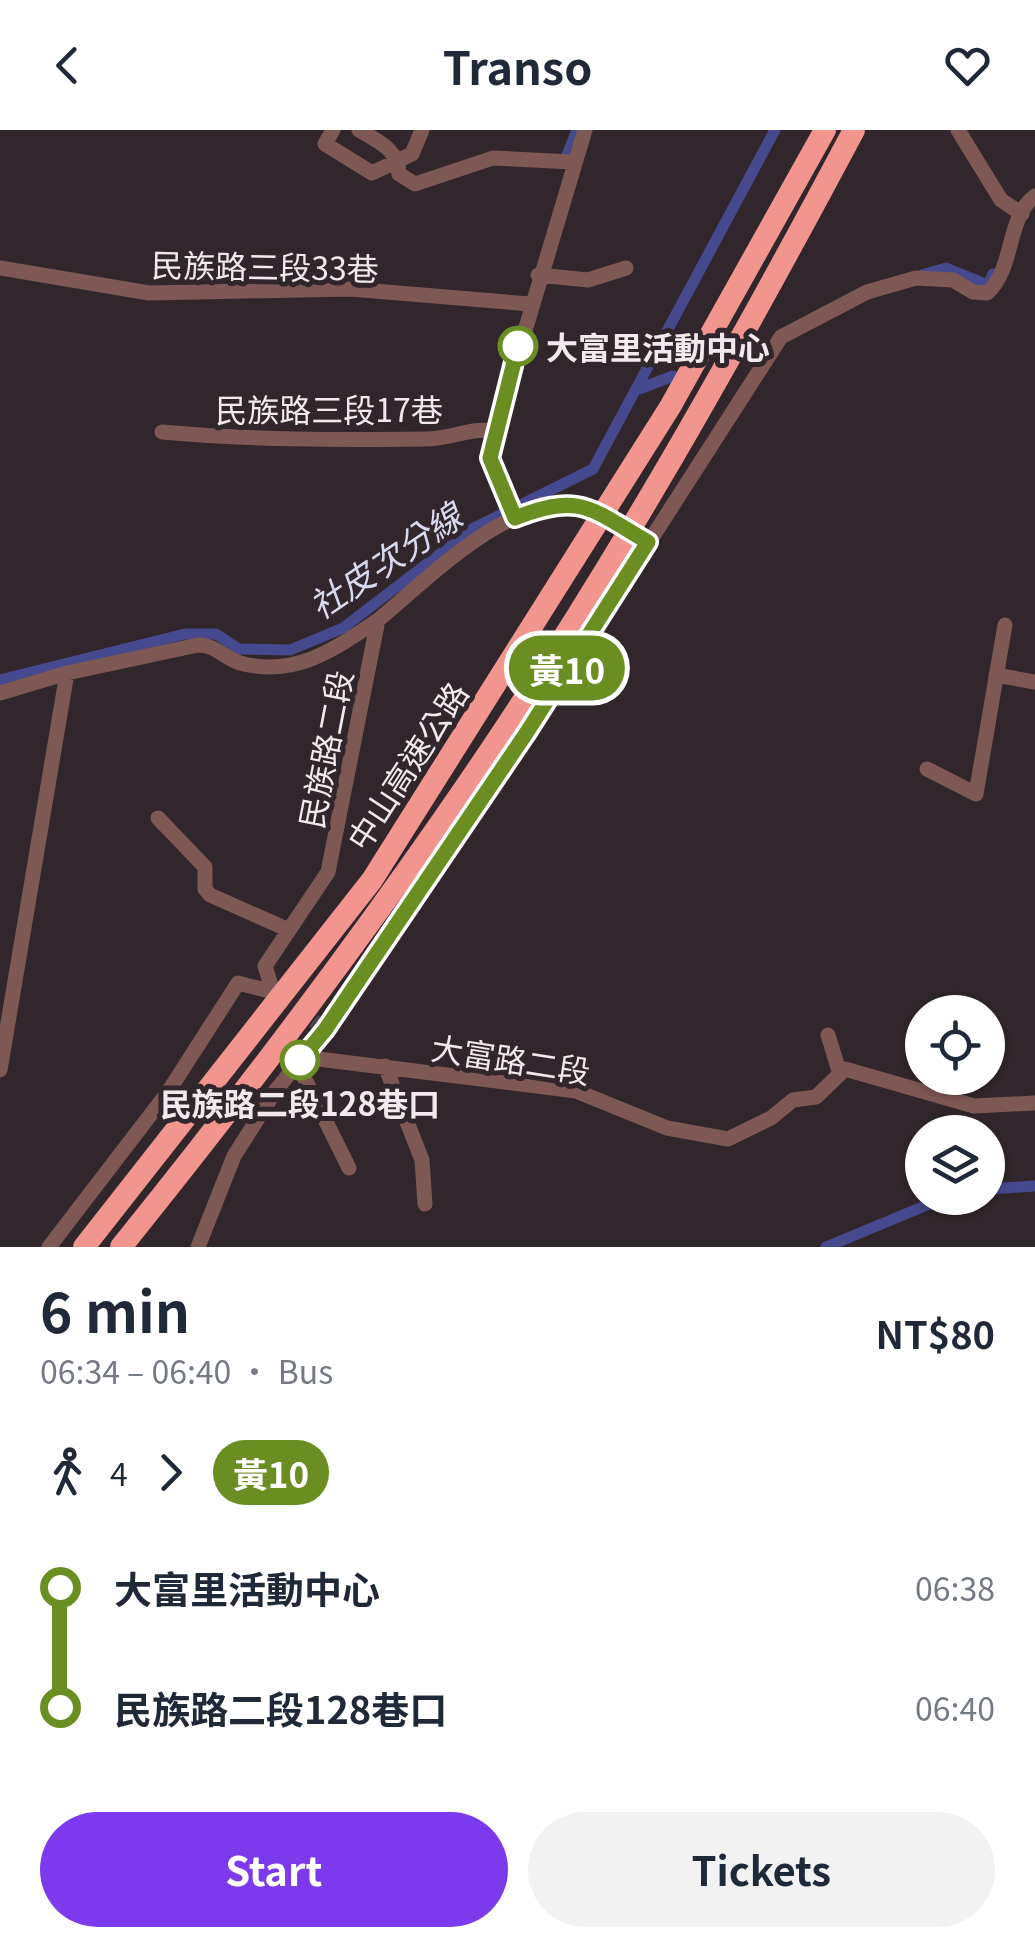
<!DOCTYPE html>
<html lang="en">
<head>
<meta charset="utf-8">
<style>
	:root { --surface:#fff; --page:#f2f2f3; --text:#1f2937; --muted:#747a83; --accent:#7c3aed }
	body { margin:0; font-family:Georgia,"Noto Sans TC",serif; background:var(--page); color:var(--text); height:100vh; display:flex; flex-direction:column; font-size:38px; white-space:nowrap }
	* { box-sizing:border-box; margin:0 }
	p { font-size:32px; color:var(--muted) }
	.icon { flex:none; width:55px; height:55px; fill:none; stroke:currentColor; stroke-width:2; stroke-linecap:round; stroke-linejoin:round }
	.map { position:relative; height:1117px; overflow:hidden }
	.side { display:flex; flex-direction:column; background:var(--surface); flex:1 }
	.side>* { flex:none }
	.badge { padding:0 20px; border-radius:32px; font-size:35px; line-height:65px }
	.fabs { position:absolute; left:905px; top:865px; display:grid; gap:20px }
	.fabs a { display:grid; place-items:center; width:100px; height:100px; border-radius:50%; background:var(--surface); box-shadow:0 2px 8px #0004; font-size:50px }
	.map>.badge { position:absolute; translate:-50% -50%; box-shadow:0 0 0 5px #fff }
	.legs { display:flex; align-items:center; gap:15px; height:110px; padding:0 40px; font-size:32px }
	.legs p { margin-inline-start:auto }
	.overview { display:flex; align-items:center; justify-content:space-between; height:170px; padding:0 40px }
	h1 { font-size:55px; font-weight:700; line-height:75px }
	.cta { display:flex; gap:20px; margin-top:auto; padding:20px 40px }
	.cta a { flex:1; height:115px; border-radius:60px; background:var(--accent); color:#fff; font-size:40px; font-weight:700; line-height:115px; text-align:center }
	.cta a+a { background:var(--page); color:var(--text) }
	ul { padding:0 40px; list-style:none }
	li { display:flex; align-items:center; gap:35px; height:120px; font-size:38px }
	li i { display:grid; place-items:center; width:15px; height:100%; margin:0 12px; background:currentColor }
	li i::after { content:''; width:25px; height:25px; margin:-12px; border:8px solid; border-radius:50%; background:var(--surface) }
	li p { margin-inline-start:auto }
	li:first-child i { background:linear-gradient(#0000 50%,currentColor 0) }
	li:last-child i { background:linear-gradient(currentColor 50%,#0000 0) }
	header { display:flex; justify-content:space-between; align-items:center; height:130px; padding:0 40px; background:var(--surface); font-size:45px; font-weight:700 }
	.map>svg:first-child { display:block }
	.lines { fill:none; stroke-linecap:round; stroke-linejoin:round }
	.canal { stroke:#47498f; stroke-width:11 }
	.minor-tunnel { stroke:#4e4348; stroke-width:15; stroke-dasharray:15 8; stroke-linecap:butt }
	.minor { stroke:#7e5855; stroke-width:15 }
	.highway { stroke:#f2958e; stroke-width:22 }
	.line-1-casing { stroke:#fff; stroke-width:22 }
	.line-1 { stroke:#6b8e23; stroke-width:15 }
	.stop-1-dot { fill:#fff; stroke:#6b8e23; stroke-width:5 }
	.labels { text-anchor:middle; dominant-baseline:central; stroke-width:10; stroke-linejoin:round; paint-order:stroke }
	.street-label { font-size:32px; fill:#f1e9ed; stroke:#31262b }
	.stop-label { font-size:32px; font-weight:bold; fill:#f1e9ed; stroke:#31262b; text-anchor:start }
	.water-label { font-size:35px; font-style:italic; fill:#d7d9ee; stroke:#31262b }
</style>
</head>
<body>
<header><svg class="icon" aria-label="back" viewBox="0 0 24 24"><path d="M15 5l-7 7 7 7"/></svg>Transo<svg class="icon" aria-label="heart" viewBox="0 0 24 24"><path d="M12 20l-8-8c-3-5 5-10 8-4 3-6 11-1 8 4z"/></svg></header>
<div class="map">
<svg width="1035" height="1117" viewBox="0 0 1035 1117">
	<rect width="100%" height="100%" fill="#31262b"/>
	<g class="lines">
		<path class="canal" d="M567 25 577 0
			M922 145 946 138 988 155 993 144
			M639 259 673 246
			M0 550 185 504H216L239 519 290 520 343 498 472 399 593 339 775 0
			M988 1059 1035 1056
			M826 1117 944 1068"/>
		<path class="minor-tunnel" d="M596 382 647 412
			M276 864 318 894"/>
		<path class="minor" d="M333 0 325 14 372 43 412 24 422 0
			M359 0C378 11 399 20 399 44L415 54 493 28 573 32
			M958 0 1001 70 1022 84
			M0 138 149 163 350 159 530 174
			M538 145 588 150 626 138
			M162 302C251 310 338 310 426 309 450 309 472 297 495 301
			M515 388 492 338 493 308 585 0
			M996 545 1035 552
			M0 563 67 543 198 515C216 515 224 528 240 533 295 548 335 519 378 490
			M927 639 976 664 1005 495
			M158 688 205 737V759L210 765 289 800
			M273 862 265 836 328 742 378 490C432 446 522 350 596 382
			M828 905 839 941
			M302 927 576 961 667 998 728 1009 771 988 793 970 816 967 845 939 974 976 1035 973
			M297 933 349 1038
			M385 936 422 1030 425 1074
			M0 940 67 543
			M49 1117 168 962 238 853 273 862
			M198 1117 234 1026 276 960 325 900 527 602 781 207 867 162 916 148 953 150 973 162 987 163C1015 139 1006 87 1035 66"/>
		<path class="highway" d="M84 1117 372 750 670 277 825 0
			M121 1117C233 978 342 835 444 688 597 469 729 235 854 0"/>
	</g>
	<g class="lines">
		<g class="line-1-casing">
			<path id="line-1" d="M300 930 325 900 527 602 648 412C591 379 580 362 515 388L490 328 518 216"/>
		</g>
		<use href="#line-1" class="line-1"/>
	</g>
	<g class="stop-1-dot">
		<circle cx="518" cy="216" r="18"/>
		<circle cx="300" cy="930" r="18"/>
	</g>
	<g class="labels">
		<g class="street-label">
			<text transform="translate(265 135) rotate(1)">民族路三段33巷</text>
			<text x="329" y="278">民族路三段17巷</text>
			<text transform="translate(324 619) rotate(-79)">民族路二段</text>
			<text transform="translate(406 635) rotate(-57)">中山高速公路</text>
			<text transform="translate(511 928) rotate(9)">大富路二段</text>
		</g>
		<g class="stop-label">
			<text x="546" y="216">大富里活動中心</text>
			<text x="300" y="972" text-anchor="middle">民族路二段128巷口</text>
		</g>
		<g class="water-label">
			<text transform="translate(384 429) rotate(-34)">社皮次分線</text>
		</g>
	</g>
</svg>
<div class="fabs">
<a><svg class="icon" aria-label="locate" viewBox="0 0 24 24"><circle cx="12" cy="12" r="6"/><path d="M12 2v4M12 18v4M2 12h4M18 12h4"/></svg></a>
<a><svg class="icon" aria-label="layers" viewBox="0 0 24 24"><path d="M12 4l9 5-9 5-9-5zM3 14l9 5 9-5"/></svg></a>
</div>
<b class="badge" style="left:567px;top:538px;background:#6b8e23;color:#fff">黃10</b>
</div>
<section class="side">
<div class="overview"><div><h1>6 min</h1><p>06:34 – 06:40 · Bus</p></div><b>NT$80</b></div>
<div class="legs"><svg class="icon" aria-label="walk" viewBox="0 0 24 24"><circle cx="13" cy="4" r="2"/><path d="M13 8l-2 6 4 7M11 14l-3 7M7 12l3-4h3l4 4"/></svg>4<svg class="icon" aria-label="forward" viewBox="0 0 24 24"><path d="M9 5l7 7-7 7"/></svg><b class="badge" style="background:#6b8e23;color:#fff">黃10</b></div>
<ul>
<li><i style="color:#6b8e23"></i><b>大富里活動中心</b><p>06:38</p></li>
<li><i style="color:#6b8e23"></i><b>民族路二段128巷口</b><p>06:40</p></li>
</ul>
<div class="cta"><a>Start</a><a>Tickets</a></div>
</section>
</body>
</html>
